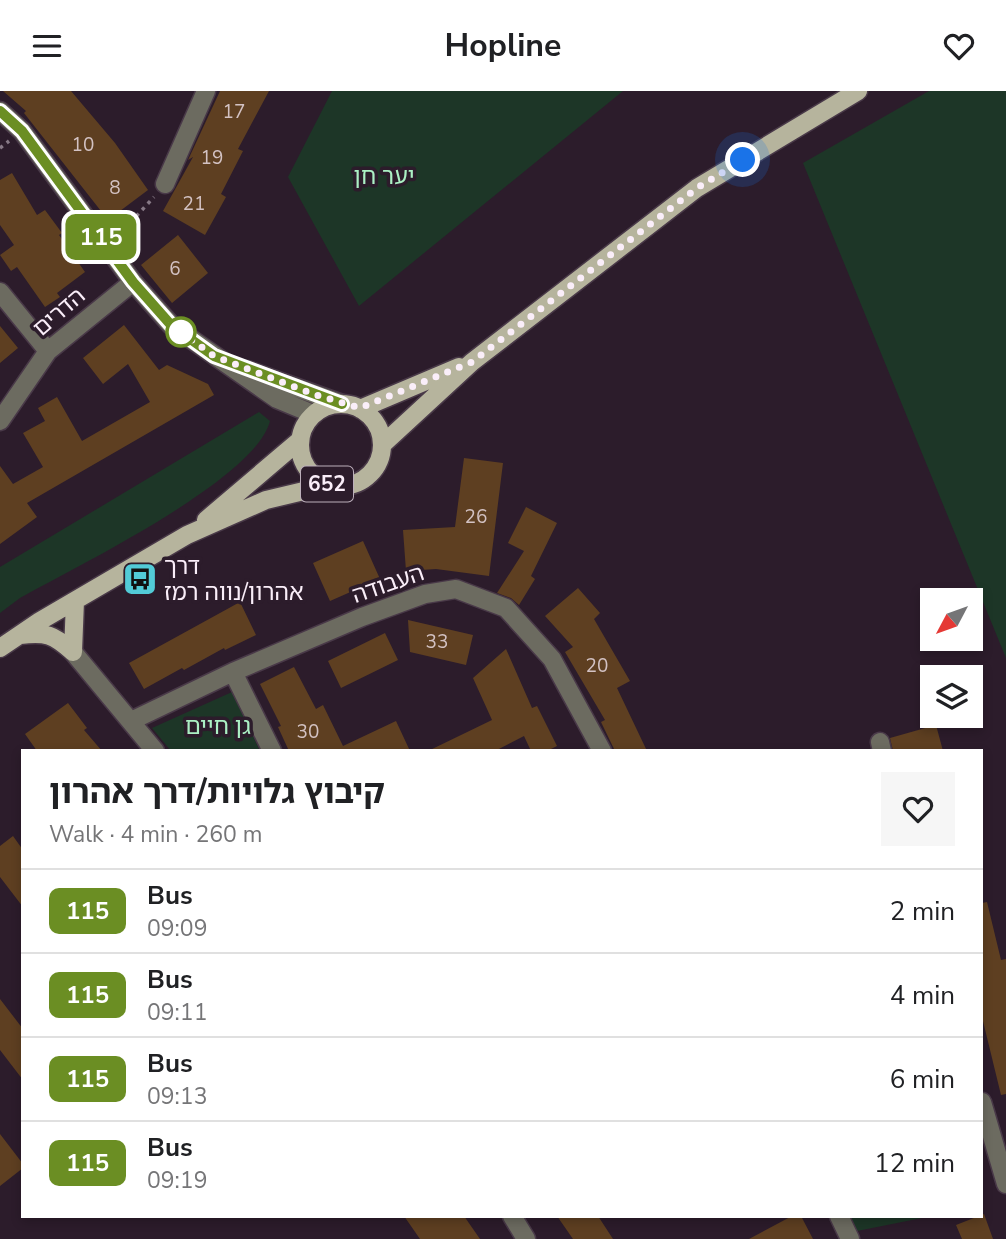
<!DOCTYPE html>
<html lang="en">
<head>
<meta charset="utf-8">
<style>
	:root { --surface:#fff; --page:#f6f6f6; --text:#202124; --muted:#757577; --line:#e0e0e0 }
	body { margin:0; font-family:"Nunito Sans","Noto Sans Hebrew",sans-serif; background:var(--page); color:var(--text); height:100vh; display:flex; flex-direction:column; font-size:26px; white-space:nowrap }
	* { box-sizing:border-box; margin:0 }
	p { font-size:23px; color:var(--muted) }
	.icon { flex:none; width:38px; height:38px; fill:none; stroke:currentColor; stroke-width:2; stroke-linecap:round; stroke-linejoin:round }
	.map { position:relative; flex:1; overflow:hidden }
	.side { position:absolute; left:21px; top:658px; width:962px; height:469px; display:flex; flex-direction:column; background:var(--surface); border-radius:0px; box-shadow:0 4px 10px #0003 }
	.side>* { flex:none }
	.badge { padding:0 14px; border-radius:10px; font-size:24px; line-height:46px }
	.needle { width:46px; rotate:229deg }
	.tools { position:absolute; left:920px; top:497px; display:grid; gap:14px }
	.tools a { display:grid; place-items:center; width:63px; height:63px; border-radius:0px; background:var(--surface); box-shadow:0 4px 10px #0003; font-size:35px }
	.you { position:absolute; width:35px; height:35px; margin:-18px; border:5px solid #fff; border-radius:50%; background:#1a73e8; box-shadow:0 0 0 10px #1a73e833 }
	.map>.badge { position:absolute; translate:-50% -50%; box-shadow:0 0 0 4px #fff }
	.round { display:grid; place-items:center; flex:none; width:74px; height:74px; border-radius:0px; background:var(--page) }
	.headline { display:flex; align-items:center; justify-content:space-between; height:119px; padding:0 28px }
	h1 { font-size:33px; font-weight:700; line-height:52px }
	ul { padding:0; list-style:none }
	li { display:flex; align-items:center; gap:21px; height:84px; padding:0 28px; border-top:2px solid var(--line) }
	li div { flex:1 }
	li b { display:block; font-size:26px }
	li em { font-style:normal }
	li .badge { min-width:77px; font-weight:700; text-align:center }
	header { display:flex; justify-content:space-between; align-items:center; height:91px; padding:0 28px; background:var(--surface); font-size:32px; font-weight:700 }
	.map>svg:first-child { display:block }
	.green { fill:#1d3627 }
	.building { fill:#5e3f21 }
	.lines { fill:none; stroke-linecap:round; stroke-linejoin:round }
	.minor-casing { stroke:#493948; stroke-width:21 }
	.tertiary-casing { stroke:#493948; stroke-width:21 }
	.primary-casing { stroke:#493948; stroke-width:21 }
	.path { stroke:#877986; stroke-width:3.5; stroke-dasharray:3.5 5; stroke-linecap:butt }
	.minor { stroke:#6c6b60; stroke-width:18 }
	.tertiary { stroke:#6c6b60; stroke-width:18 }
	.primary { stroke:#b6b49d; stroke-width:18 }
	.line-casing { stroke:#fff; stroke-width:16 }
	.line { stroke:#6b8e23; stroke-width:10 }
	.walk { stroke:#faeef9; stroke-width:7; stroke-dasharray:0 12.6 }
	.stop-dot { fill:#fff; stroke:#6b8e23; stroke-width:3.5 }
	.labels { text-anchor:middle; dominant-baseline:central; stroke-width:7; stroke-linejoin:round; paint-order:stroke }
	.number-label { font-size:19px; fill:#d3c2c3 }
	.shield { fill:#2c1c2b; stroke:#bcafbb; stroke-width:2 }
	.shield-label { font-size:21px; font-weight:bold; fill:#faeef9 }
	.park-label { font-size:23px; fill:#abf0c4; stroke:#2c1c2b }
	.street-label { font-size:23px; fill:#faeef9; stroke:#2c1c2b }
	.poi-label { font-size:23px; fill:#faeef9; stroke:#2c1c2b; text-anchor:start }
</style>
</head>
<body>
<header><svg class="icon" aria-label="menu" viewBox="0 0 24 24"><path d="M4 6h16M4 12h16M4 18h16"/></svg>Hopline<svg class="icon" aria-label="heart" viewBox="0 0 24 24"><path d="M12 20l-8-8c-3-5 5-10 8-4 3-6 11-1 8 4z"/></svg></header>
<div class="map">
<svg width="1006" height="1148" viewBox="0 0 1006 1148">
	<rect width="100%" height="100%" fill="#2c1c2b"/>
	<path class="green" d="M332 0H623L359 215 288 86Z
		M929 0H1006V567L803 72Z
		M259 321 270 330C255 389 77 475 20 507L0 522V476Z
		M232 601 260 660H171L152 637Z
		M850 1125H932L857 1140Z"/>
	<path class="building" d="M3 0H71L115 52 148 99 108 129 24 22 26 20Z
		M220 0H269L238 58 243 60 221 103 226 106 205 144 163 120 193 66 188 69Z
		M12 82 37 124 45 119 62 142 59 144 85 181 57 202 60 206 45 216 17 176 11 180 0 164 14 154 0 134V89Z
		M178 144 208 182 172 212 141 174Z
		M124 234 159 279 167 274 208 293 214 304 27 412 37 426 0 453V375L13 393 43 376 23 342 45 330 38 317 57 306 82 350 150 311 128 273 103 293 83 267Z
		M0 235 18 257 0 272Z
		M464 367 503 372 489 485 436 478 406 480 403 439 455 436Z
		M526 416 557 432 531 485 535 488 519 514 511 507 497 502 524 460 508 452Z
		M363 450 380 488 330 510 313 472Z
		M578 497 600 522 594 528 630 590 617 597 647 660H615L601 631 605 629 565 561 573 556 545 525Z
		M240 511 256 544 225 559 224 557 184 579 182 577 144 598 129 572Z
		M408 529 473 544 466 574 410 561Z
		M385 542 398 569 341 597 328 570Z
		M506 558 532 617 537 615 557 655 547 660H531L524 645 495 660H428L492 629 473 587Z
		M294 576 316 618 323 614 343 655 396 630 410 660H289L278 636 281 635 260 593Z
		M68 612 87 637 84 639 102 660H37L25 643Z
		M936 634 943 660H893L890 647Z
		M13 745 23 759V816L0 786V755Z
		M987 811 1001 869 1006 868V1003L1001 1004 982 926V812Z
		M0 908 23 938V989L0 959Z
		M0 1043 23 1073V1077L0 1095Z
		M984 1123 993 1148H962L956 1134Z
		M404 1125H464L480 1148H420Z
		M557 1125H598L613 1148H573Z
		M792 1125H801L813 1148H749Z"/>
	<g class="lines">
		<g class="minor-casing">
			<path id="minor" d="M165 93 206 0
				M0 201 48 260
				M0 330 48 260 133 191
				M73 561 155 660
				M233 581 272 660
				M131 630 233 581 362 526 425 503 456 498 506 517 552 568 602 660
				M880 651 882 660
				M982 1011 1006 1093
				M512 1125 526 1148
				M839 1125 850 1148"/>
		</g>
		<g class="tertiary-casing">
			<path id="tertiary" d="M0 20 22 40 133 191 171 234 277 308 313 323
				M247 279 342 313"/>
		</g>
		<g class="primary-casing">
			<path id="primary" d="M300 354a41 41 0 1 1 82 0a41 41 0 1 1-82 0Z
				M360 318 459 276
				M382 354 472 271 697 97 858 0
				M206 429 300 349
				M20 544C46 541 53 543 73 561
				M0 557 40 530 187 444 266 409 329 394
				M73 561 75 510"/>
		</g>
		<path class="path" d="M0 57 9 50
			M119 144 154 106"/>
		<use href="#minor" class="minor"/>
		<use href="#tertiary" class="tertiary"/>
		<use href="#primary" class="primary"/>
	</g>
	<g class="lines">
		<g class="line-casing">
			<path id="line" d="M0 20 22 40 133 191 171 234 214 265 342 313"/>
		</g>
		<use href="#line" class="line"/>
		<path class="walk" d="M181 241 171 234 214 265 313 303 360 317 472 271 697 97 743 69"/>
	</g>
	<defs>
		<g id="bus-square" transform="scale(1.75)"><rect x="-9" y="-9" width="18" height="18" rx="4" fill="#52cbd7" stroke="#2c1c2b"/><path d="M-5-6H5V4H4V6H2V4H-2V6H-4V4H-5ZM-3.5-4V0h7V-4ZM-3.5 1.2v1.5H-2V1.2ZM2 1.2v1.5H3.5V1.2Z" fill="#111"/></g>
	</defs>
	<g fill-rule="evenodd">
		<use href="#bus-square" x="140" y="488"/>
	</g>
	<circle class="stop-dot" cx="181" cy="241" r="14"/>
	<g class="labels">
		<g class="number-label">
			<text x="234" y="21">17</text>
			<text x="83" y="54">10</text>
			<text x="212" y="67">19</text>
			<text x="115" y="97">8</text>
			<text x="194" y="113">21</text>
			<text x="175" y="178">6</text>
			<text x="476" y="426">26</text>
			<text x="437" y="551">33</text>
			<text x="597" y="575">20</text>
			<text x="308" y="641">30</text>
		</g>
		<rect class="shield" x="301" y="375.5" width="52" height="35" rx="5"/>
		<g class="shield-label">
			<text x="327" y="393">652</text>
		</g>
		<g class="park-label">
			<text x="384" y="85">יער חן</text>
			<text x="218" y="635">גן חיים</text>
		</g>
		<g class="street-label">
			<text transform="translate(59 221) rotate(-41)">הדרים</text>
			<text transform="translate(388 493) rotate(-19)">העבודה</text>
		</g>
		<g class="poi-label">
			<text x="164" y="475">דרך<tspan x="164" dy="26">אהרון/נווה רמז</tspan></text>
		</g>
	</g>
</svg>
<div class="tools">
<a><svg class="needle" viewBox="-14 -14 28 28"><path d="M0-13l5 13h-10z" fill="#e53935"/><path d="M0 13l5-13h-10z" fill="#757577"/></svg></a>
<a><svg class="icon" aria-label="layers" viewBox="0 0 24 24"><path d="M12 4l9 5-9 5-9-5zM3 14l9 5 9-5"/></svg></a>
</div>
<div class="you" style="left:743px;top:69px"></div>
<b class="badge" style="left:101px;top:146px;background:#6b8e23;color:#fff">115</b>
<section class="side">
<div class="headline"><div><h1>קיבוץ גלויות/דרך אהרון</h1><p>Walk · 4 min · 260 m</p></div><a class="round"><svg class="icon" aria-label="heart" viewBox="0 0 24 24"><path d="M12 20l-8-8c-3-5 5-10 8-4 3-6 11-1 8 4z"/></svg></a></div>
<ul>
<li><span class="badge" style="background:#6b8e23;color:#fff">115</span><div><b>Bus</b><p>09:09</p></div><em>2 min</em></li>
<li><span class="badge" style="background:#6b8e23;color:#fff">115</span><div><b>Bus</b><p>09:11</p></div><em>4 min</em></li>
<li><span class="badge" style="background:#6b8e23;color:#fff">115</span><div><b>Bus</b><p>09:13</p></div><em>6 min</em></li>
<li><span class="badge" style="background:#6b8e23;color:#fff">115</span><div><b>Bus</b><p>09:19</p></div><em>12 min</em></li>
</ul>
</section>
</div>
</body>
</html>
